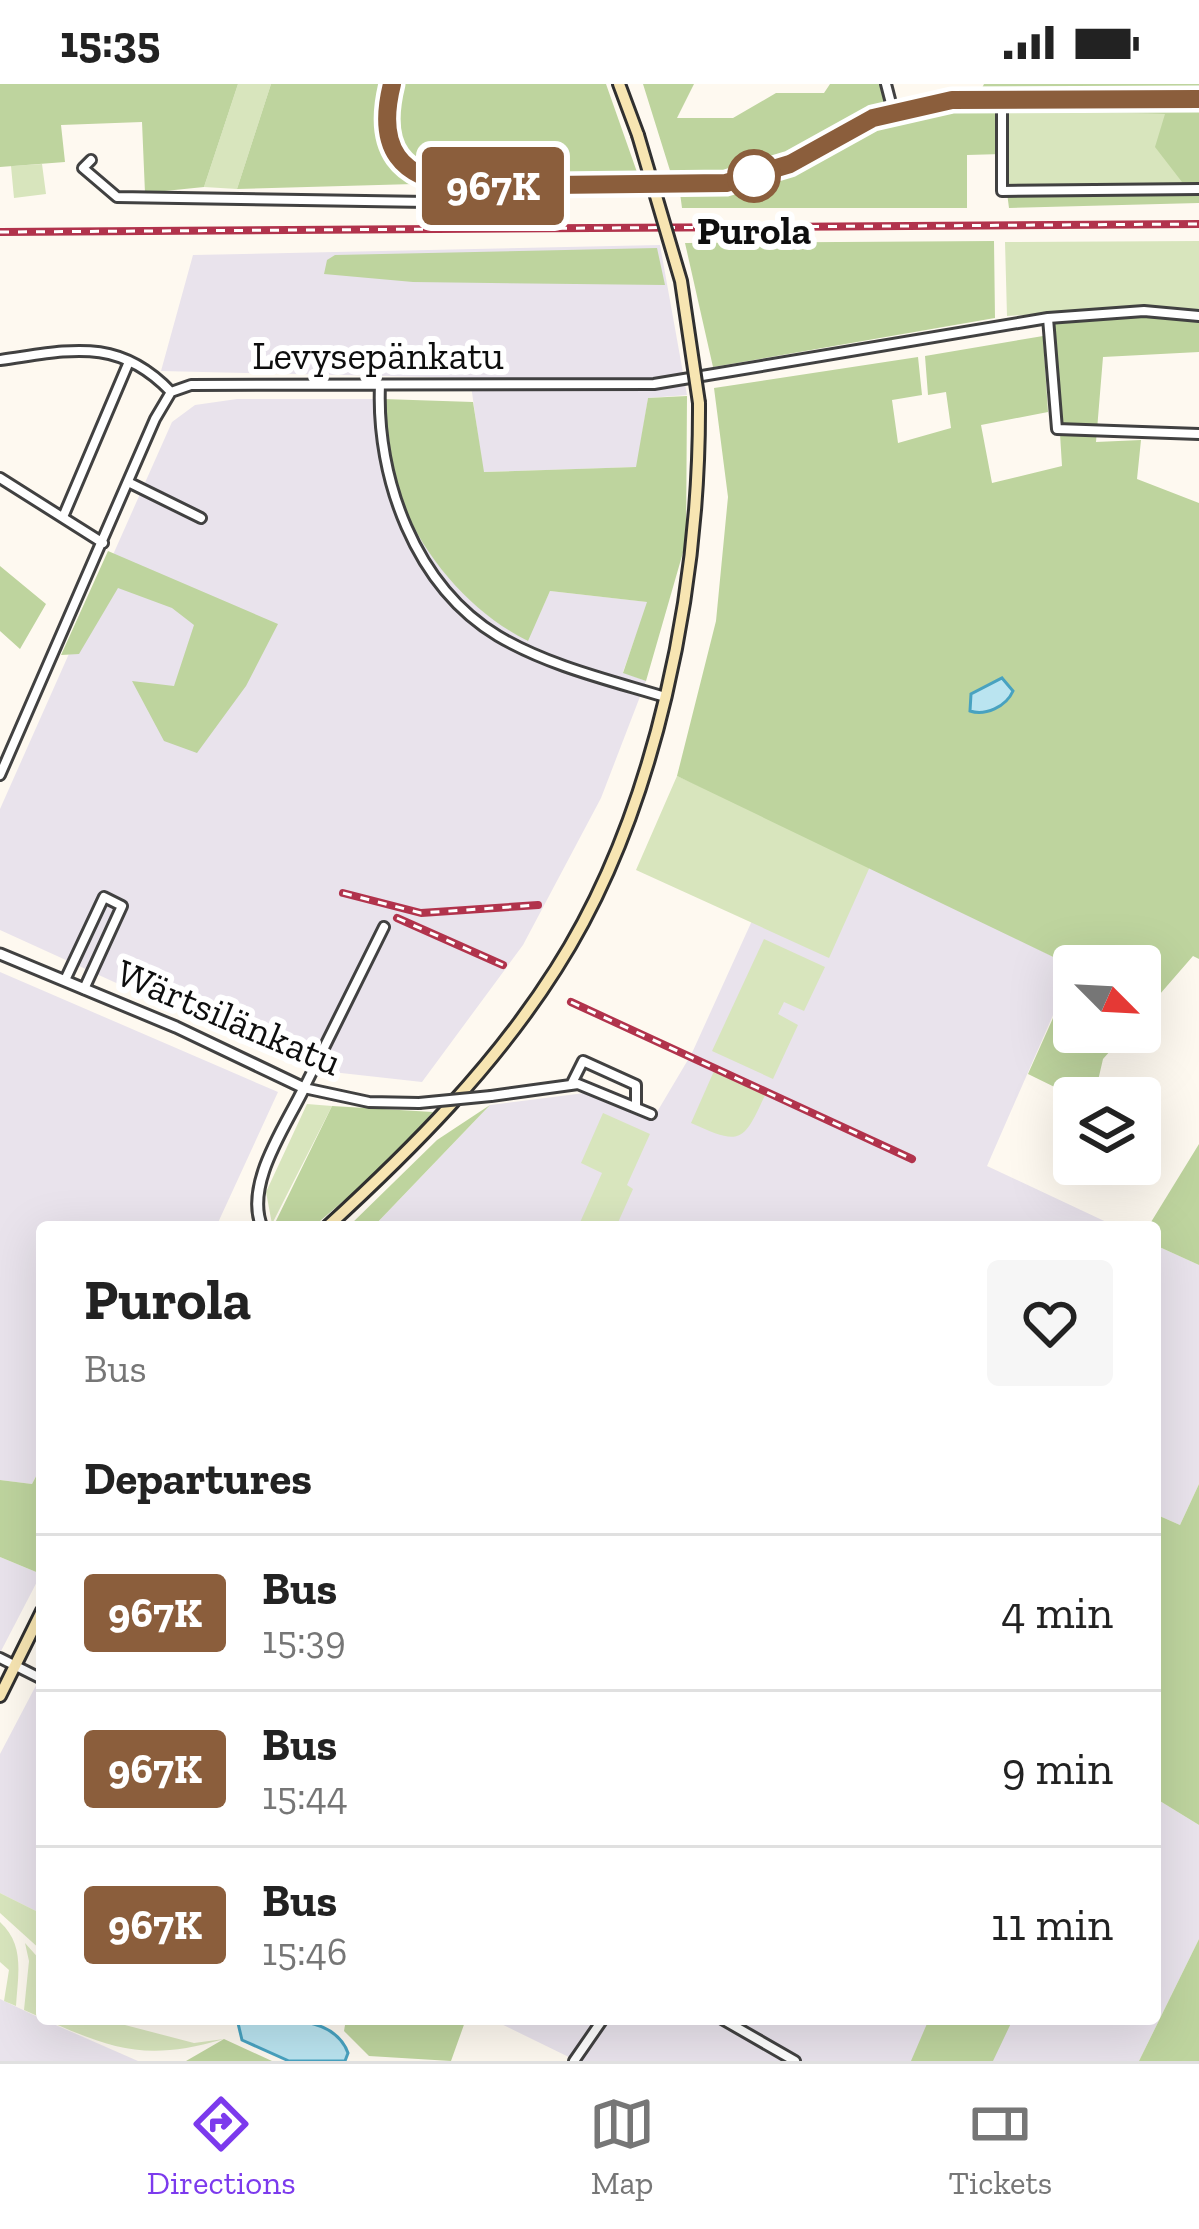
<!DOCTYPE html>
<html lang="en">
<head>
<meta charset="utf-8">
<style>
	:root { --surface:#fff; --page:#f6f6f6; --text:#222; --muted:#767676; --line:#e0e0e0; --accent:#7c3aed }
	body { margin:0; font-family:"Zilla Slab",serif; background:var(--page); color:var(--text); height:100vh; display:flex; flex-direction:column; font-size:45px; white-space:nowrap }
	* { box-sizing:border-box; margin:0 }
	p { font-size:39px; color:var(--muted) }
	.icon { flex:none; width:66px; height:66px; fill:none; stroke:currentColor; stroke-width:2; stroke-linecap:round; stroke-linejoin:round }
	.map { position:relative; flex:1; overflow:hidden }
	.side { position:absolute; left:36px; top:1137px; width:1125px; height:804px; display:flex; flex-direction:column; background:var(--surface); border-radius:12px; box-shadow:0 12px 48px #0002 }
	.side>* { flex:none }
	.badge { padding:0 24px; border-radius:9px; font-size:42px; line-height:78px }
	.needle { width:78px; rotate:114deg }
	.fabs { position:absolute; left:1053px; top:861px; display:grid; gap:24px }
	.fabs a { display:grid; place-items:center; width:108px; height:108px; border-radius:12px; background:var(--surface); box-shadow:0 12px 48px #0002; font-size:60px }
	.map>.badge { position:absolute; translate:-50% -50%; box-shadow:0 0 0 6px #fff }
	h2 { padding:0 48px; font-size:45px; line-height:108px }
	.round { display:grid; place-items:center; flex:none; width:126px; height:126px; border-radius:12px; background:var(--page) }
	.overview { display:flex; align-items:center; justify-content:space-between; height:204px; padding:0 48px }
	h1 { font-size:57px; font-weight:700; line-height:90px }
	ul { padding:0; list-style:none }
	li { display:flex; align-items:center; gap:36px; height:156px; padding:0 48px; border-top:3px solid var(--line) }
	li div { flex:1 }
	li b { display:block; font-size:45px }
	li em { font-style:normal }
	li .badge { min-width:132px; font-weight:700; text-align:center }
	.status { display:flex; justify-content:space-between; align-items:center; height:84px; padding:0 60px; background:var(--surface); direction:ltr }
	.status svg { height:33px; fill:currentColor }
	.menu { display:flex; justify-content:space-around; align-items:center; height:168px; border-top:3px solid var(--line); background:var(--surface); font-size:33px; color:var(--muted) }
	.menu a { display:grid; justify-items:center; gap:6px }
	.menu .on { color:var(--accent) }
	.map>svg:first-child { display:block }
	.industrial { fill:#e9e3ec }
	.green { fill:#d8e5bd }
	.forest { fill:#bed49e; fill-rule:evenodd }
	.water { fill:#bae4f0; stroke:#48a2c0; stroke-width:3 }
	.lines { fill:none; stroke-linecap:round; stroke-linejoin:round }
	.minor-casing { stroke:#414141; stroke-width:14 }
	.tertiary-casing { stroke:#414141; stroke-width:15 }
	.secondary-casing { stroke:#303030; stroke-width:16 }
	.minor { stroke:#fff; stroke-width:8 }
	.tertiary { stroke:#fff; stroke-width:9 }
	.secondary { stroke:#f7e5b2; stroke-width:10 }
	.rail-casing { stroke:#b1334c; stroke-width:8 }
	.rail { stroke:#fff; stroke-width:3; stroke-dasharray:9; stroke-linecap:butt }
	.minor-bridge-casing { stroke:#414141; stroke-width:14; stroke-linecap:butt }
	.secondary-bridge-casing { stroke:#303030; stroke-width:16; stroke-linecap:butt }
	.minor-bridge { stroke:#fff; stroke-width:8 }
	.secondary-bridge { stroke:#f7e5b2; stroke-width:10 }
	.line-casing { stroke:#fff; stroke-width:27 }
	.line { stroke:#8b5e3c; stroke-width:18 }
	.stop-dot { fill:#fff; stroke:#8b5e3c; stroke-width:6 }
	.labels { text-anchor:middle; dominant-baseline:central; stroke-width:12; stroke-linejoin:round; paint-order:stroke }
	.stop-label { font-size:39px; font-weight:bold; fill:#0e0e0e; stroke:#fff }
	.street-label { font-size:39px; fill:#0e0e0e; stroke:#fff }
</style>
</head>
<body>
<div class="status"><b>15:35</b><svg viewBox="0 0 49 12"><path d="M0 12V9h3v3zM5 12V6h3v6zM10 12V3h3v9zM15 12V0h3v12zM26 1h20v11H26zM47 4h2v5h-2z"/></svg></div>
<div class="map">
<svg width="1199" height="1977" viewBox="0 0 1199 1977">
	<rect width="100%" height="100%" fill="#fef9f0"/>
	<path class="industrial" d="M660 161 687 311 648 314 637 383 483 388 470 294 161 287 193 171Z
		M237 315H383L397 403 527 557 550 507 648 518 623 588 646 597 601 714 523 861 422 998 305 985 0 846V725L172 338 195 321Z
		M794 744 1074 883 987 1082 1117 1143H373L490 1021 608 1006 657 1028 692 969Z
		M0 888 278 1008 216 1143H42V1381L32 1400 0 1396Z
		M1155 1161 1199 1181V1400L1180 1441 1155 1430Z
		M0 1473 41 1490 0 1569Z
		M42 1590V1830L0 1809V1670Z
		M1155 1714 1199 1741V1855L1139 1977H577L491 1935H1155Z
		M0 1915 42 1935 138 1977H0Z"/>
	<path class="green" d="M238 0H271L237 105 204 103Z
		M1007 27 1166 30 1183 98 1005 101Z
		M42 80 46 110 14 114 11 82Z
		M1199 157V229L1145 224 1007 232 1005 158Z
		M677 692 872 778 829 874 636 786Z
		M764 855 825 883 804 927 784 918 778 930 798 941 773 995 712 967Z
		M714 987 765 1011C743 1060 740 1061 691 1039Z
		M307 1020 332 1022 272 1140 266 1108Z
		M603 1029 650 1050 627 1101 633 1105 616 1143H578L602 1089 581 1079Z
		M0 1809 42 1830V1867L0 1829Z
		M0 1838C25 1861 18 1890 16 1922L4 1917 9 1886 0 1878Z
		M25 1859 42 1878V1934L24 1926 29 1877Z
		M44 1935H102L194 1959 224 1955C148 1977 116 1967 44 1935Z"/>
	<path class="forest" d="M0 0H238L204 103 145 109 142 38 61 41 65 78 0 83Z
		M271 0H382C373 42 381 72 414 100L237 105Z
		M401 0H606L638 91 469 93 417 85 398 48Z
		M643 0H694L677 34H733L776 9H824L830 0H885L887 20C801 61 772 87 672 93Z
		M984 0H1199V119L1009 124 1002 70 967 71V124H682L680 109 759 101 892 36 997 24 998 9 982 4ZM1007 27 1165 30 1155 63 1182 98 1006 101Z
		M994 157 995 234 713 283 685 159Z
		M657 164 665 201 413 198 324 190 327 176 335 171Z
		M1144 231 1199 236V268L1103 273 1096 358 1141 356 1137 395 1199 419V875L1193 872 1140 933V882L1074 883 677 692 716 537 728 413 714 304 918 273 922 311 892 316 898 359 951 344 946 308 928 311 925 272 1043 252 1048 328 981 341 992 399 1062 382 1053 237Z
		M687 312 686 458 646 597 623 589 647 518 550 507 528 557C470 529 413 463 397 400 390 373 388 343 383 315L473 318 484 388 636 383 648 314Z
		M108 467 278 540 246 602 197 669 164 657 132 597 174 602 194 541 172 524 118 504 79 570 61 571Z
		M0 482 46 520 20 565 0 547Z
		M1074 887V948H1127L1103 975 1094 1014H1077L1028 990Z
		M490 1021 373 1143H348L437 1056Z
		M332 1022 433 1028 382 1084 313 1143H273Z
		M1199 1060V1181L1155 1161V1143H1148Z
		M42 1381V1487L41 1490 0 1473V1396L32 1400Z
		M1199 1400V1741L1155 1714V1430L1180 1441Z
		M1199 1855V1977H1139Z
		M346 1935H466L451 1977 369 1972 344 1947Z
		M929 1935H1013L993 1977H911Z
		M224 1955 272 1977H186Z"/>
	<path class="water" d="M1002 594 1013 607C1006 623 985 632 970 627L971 610Z
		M237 1935C272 1935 334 1929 348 1969L345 1977H289L242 1956Z"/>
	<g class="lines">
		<g class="minor-casing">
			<path id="minor" d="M392 0C376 64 399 95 463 102L726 99 790 80 873 34 952 16 1199 15
				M886 0 893 27
				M1002 18V107L1199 105
				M91 76 83 84 117 113 428 118 438 114 441 99
				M1048 234 1057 345 1199 350
				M0 276C67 267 117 251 171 308
				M380 301C376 394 415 502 498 552 549 582 609 596 665 613
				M0 394 103 459
				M128 398 201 434
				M63 433 128 280
				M0 691 155 335 171 308 191 301 654 300 1048 234 1144 227 1199 232
				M384 843 304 1004 369 1018 419 1019
				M65 896 104 813 122 822 84 905
				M572 999 583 977 636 1001V1023
				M491 1012 578 1000 651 1030
				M0 1574 42 1595
				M722 1935 795 1977
				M574 1977 603 1935"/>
		</g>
		<g class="tertiary-casing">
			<path id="tertiary" d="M0 870 176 943 304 1004C286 1042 244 1100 262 1143"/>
		</g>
		<g class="secondary-casing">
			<path id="secondary" d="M619 0 638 51
				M327 1143C412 1065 494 983 556 885 657 727 700 504 699 319
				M0 1612 42 1527"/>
		</g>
		<use href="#minor" class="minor"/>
		<use href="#tertiary" class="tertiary"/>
		<use href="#secondary" class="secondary"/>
		<g class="rail-casing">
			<path id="rail" d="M0 148 1199 140
				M343 809 421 829 538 821
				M397 834 503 881
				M571 918 912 1075"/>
		</g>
		<use href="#rail" class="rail"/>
		<g class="minor-bridge-casing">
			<path id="minor-bridge" d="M419 1019 491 1012"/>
		</g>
		<g class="secondary-bridge-casing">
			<path id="secondary-bridge" d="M638 51 681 197 699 319"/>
		</g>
		<use href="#minor-bridge" class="minor-bridge"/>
		<use href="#secondary-bridge" class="secondary-bridge"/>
	</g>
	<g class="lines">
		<g class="line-casing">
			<path id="line" d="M392 0C376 64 399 95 463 102L726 99 790 80 873 34 952 16 1199 15"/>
		</g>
		<use href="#line" class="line"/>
	</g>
	<circle class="stop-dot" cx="754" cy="92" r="24"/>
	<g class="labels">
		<g class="stop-label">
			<text x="754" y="146">Purola</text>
		</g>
		<g class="street-label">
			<text x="378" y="271">Levysepänkatu</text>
			<text transform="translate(229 933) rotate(23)">Wärtsilänkatu</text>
		</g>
	</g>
</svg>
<div class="fabs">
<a><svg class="needle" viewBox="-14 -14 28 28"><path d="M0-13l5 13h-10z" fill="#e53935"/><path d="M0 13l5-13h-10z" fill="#767676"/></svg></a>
<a><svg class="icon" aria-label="layers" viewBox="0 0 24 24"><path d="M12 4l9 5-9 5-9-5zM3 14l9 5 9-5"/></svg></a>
</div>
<b class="badge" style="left:493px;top:102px;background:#8b5e3c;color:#fff">967K</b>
<section class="side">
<div class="overview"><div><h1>Purola</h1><p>Bus</p></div><a class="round"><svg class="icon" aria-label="heart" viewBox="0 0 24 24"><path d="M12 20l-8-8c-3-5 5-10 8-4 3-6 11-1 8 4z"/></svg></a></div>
<h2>Departures</h2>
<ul>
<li><span class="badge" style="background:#8b5e3c;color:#fff">967K</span><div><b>Bus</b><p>15:39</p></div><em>4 min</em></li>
<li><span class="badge" style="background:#8b5e3c;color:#fff">967K</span><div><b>Bus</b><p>15:44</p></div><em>9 min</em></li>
<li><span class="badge" style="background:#8b5e3c;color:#fff">967K</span><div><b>Bus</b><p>15:46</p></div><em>11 min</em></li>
</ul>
</section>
</div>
<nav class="menu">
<a class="on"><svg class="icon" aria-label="directions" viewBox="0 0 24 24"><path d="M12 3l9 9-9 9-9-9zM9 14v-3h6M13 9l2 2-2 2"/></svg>Directions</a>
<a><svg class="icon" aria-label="map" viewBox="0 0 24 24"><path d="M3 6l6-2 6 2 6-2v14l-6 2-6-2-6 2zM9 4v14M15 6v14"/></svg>Map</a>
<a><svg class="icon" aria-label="tickets" viewBox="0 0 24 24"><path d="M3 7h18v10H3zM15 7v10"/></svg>Tickets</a>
</nav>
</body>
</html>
